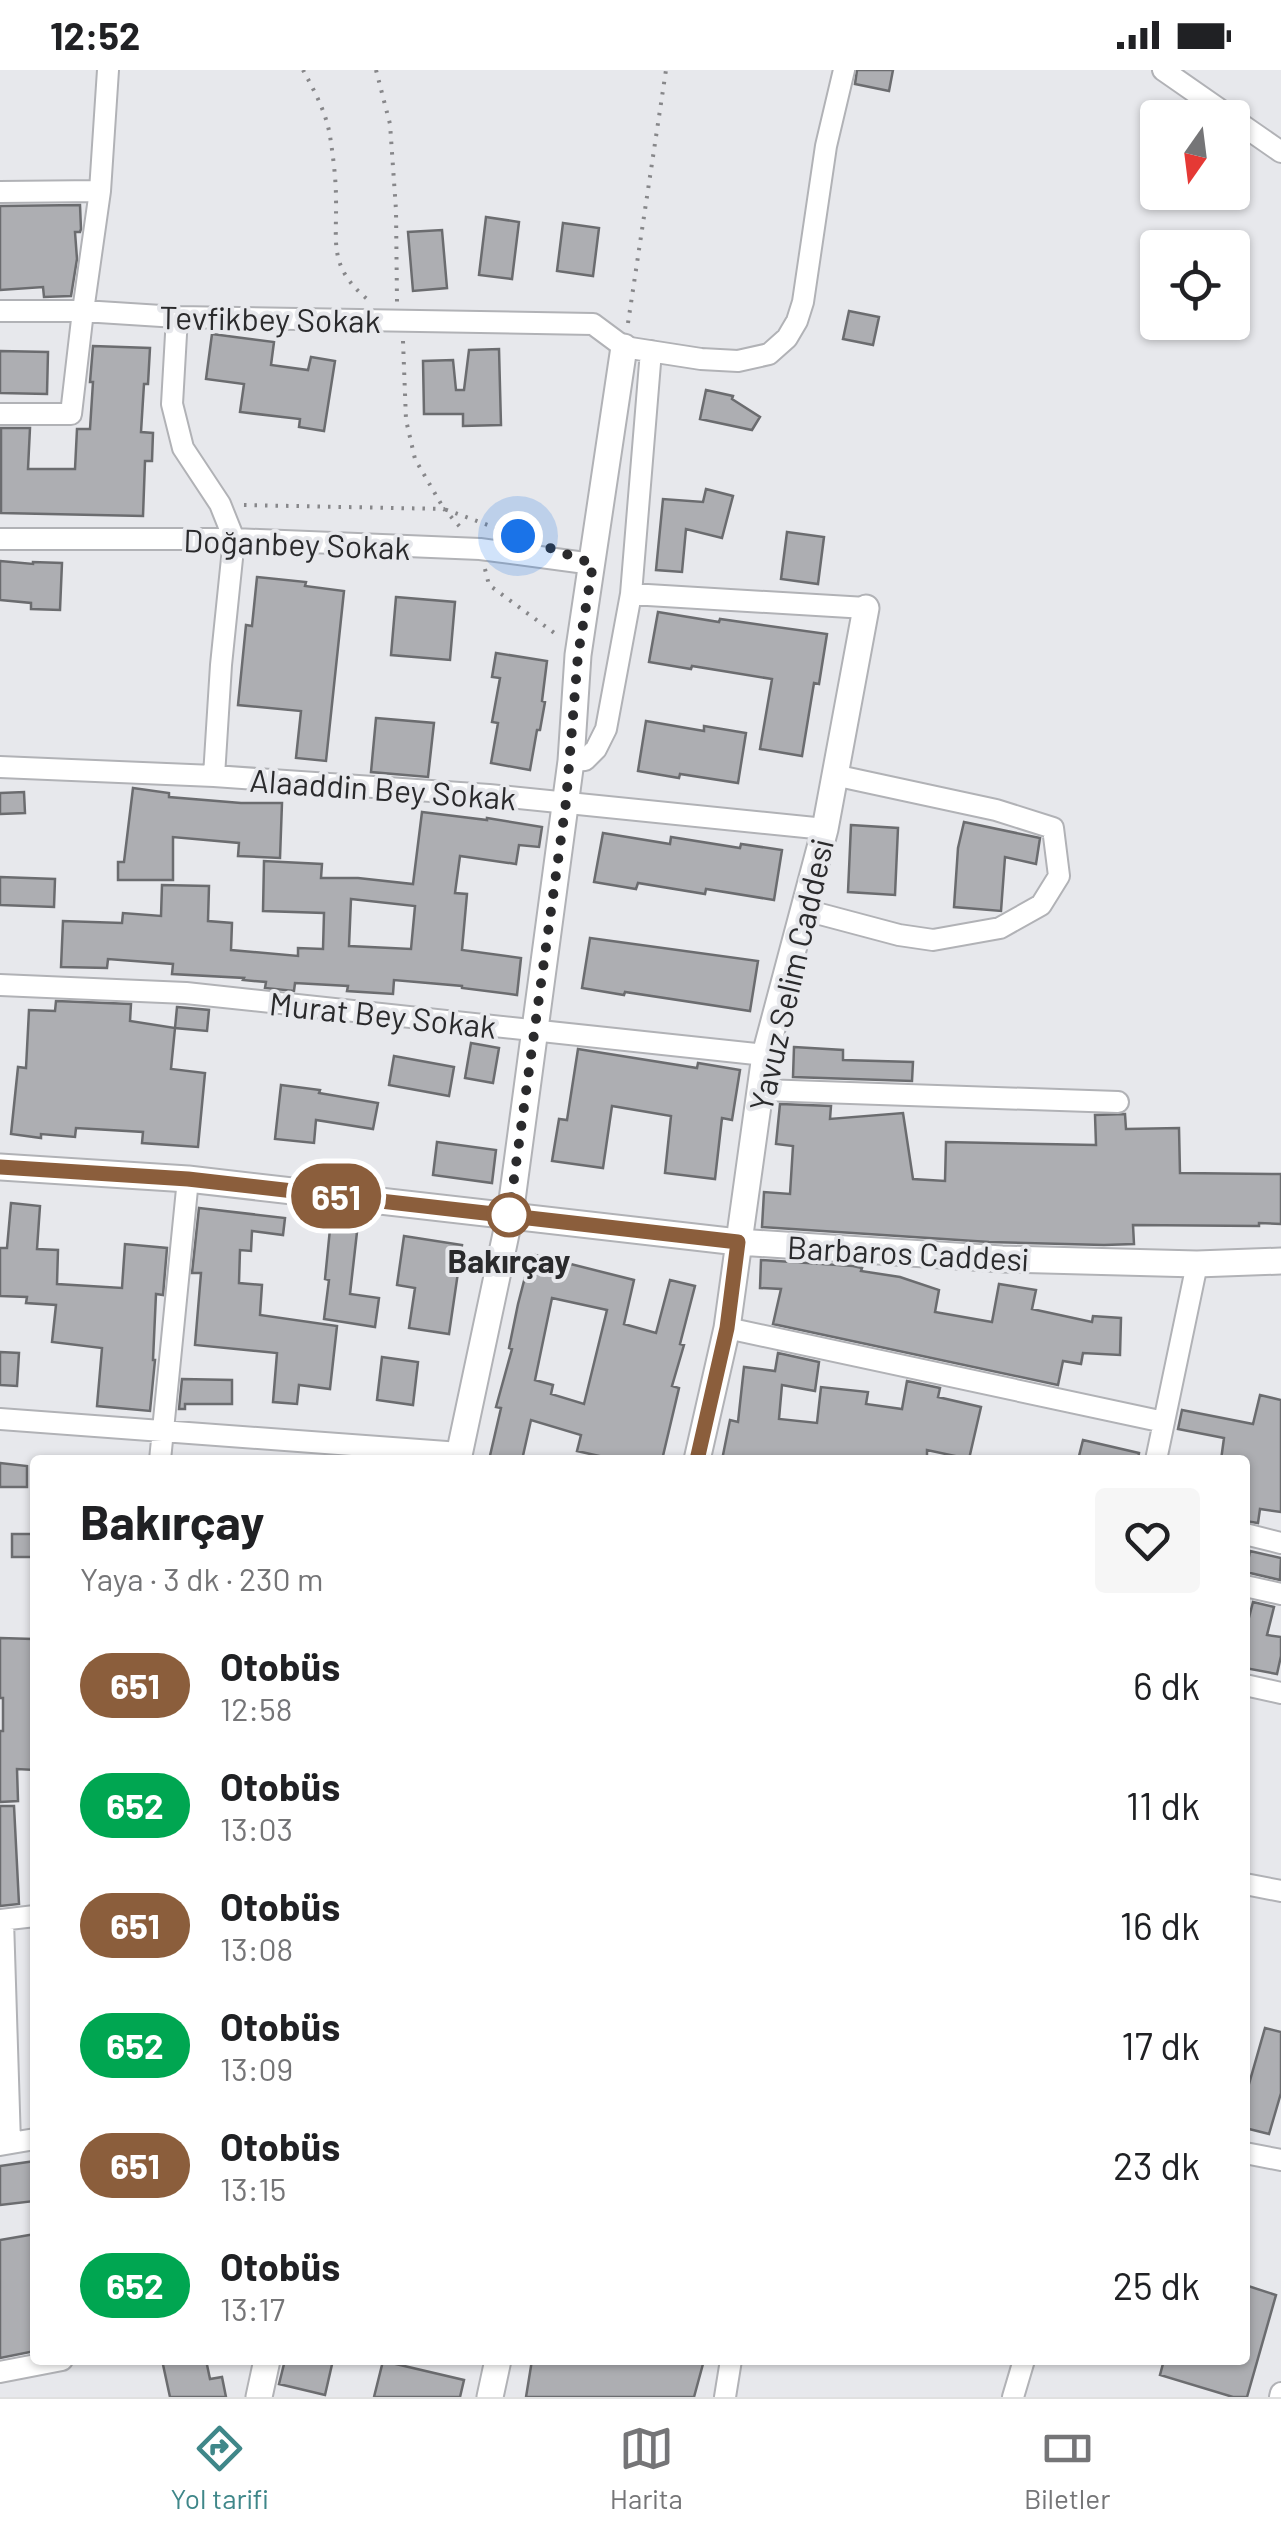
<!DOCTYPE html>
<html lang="tr">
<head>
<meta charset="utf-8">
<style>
	:root { --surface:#fff; --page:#f6f6f6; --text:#202124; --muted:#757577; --line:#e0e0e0; --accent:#3f8789 }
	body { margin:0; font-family:Barlow,sans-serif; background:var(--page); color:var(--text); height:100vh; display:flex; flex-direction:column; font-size:38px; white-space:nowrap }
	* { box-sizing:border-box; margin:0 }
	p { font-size:32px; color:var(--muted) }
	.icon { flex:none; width:55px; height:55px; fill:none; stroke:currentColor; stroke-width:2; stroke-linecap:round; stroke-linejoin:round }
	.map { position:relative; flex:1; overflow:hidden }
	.panel { position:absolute; left:30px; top:1385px; width:1220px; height:910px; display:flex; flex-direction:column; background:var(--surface); border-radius:10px; box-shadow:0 2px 8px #0004 }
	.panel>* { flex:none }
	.badge { padding:0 20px; border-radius:32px; font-size:35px; line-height:65px }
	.needle { width:65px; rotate:194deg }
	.controls { position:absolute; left:1140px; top:30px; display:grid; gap:20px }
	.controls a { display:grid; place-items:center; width:110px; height:110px; border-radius:10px; background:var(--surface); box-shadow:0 2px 8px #0004; font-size:50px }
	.you { position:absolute; width:50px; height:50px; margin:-25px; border:8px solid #fff; border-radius:50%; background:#1a73e8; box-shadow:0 0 0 15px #1a73e833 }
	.map>.badge { position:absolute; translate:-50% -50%; box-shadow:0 0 0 5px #fff }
	.round { display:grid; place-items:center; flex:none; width:105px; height:105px; border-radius:10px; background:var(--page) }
	.headline { display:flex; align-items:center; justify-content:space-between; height:170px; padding:0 50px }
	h1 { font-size:48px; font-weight:700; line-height:75px }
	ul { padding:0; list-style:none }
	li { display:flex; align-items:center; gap:30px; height:120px; padding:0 50px }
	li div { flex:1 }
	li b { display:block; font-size:38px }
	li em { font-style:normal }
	li .badge { min-width:110px; font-weight:700; text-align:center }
	.status { display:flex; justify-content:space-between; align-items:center; height:70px; padding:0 50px; background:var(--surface); direction:ltr }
	.status svg { height:28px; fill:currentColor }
	.dock { display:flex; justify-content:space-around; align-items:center; height:140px; border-top:2px solid var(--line); background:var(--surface); font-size:28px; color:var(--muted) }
	.dock a { display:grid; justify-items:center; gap:5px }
	.dock .on { color:var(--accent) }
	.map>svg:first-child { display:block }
	.building { fill:#adaeb2; stroke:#6b6c6f; stroke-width:2.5; fill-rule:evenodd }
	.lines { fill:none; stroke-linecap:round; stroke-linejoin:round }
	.minor-casing { stroke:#b1b2b6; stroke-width:24 }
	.tertiary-casing { stroke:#b1b2b6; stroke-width:29 }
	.path { stroke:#87878a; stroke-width:4; stroke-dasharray:2.5 8; stroke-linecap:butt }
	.minor { stroke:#fff; stroke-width:20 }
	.tertiary { stroke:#fff; stroke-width:25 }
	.line-casing { stroke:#fff; stroke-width:22 }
	.line { stroke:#8b5e3c; stroke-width:15 }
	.walk { stroke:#2a2a2c; stroke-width:10; stroke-dasharray:0 18 }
	.stop-dot { fill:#fff; stroke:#8b5e3c; stroke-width:5 }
	.labels { text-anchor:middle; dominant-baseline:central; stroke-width:8; stroke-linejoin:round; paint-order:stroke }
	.street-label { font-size:32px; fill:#2a2a2c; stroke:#e7e8ec }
	.stop-label { font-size:32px; font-weight:bold; fill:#2a2a2c; stroke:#e7e8ec }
</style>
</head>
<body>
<div class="status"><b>12:52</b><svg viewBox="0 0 49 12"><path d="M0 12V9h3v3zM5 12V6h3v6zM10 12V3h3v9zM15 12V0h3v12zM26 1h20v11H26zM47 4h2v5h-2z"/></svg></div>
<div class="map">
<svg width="1281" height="2327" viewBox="0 0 1281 2327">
	<rect width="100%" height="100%" fill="#e7e8ec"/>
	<path class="building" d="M857 0H893L889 21 855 14Z
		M80 135 81 159 80 162H75L77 189 71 226 44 227 43 217 0 220V136Z
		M486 147 519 152 512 209 479 205Z
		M563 153 599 158 593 206 557 201Z
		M442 160 447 218 413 221 408 162Z
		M849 241 879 247 873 275 843 269Z
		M212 264 274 272 271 295 308 300 311 287 335 291 324 361 299 357 300 349 240 342 244 314 206 309Z
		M93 276 150 278 148 314H144L141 362 153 363 152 391H145L143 446 1 443V358H30L28 399H75L77 359H90L93 312H90Z
		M499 279 501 355 463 356V344H424L423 291 453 290 456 320H464L469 280Z
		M0 281 48 282 47 324 0 323Z
		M706 320 733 326 732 329 760 347 752 360 700 349Z
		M706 419 733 426 722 468 686 459 682 502 656 500 663 429 703 432Z
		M787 462 824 467 818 514 781 509Z
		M0 491 33 494V492L62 493 60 540 31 539V533L0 530Z
		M257 507 306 512 305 516 344 521 326 691 296 688 301 641 238 635 246 555 252 556Z
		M396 527 455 532 450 590 391 585Z
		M658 542 719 552 720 549 827 564 819 614 814 613 802 686 760 679 772 609 692 596 691 599 649 592Z
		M496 583 547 591 542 631 545 632 540 660H537L530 700 491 693 498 653 492 652 500 608 492 607Z
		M376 648 434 653 428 707 371 702Z
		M646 651 704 661V656L746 663 738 713 680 704 679 708 638 701Z
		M133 718 169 723V727L241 733H282L280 788 238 786 239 773 173 767V810H118V792H124Z
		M24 722 25 743 0 744V723Z
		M422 742 487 750V748L542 757 539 777 519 775 516 794 460 786 455 823 467 824 462 880 521 888 517 925 462 918V916L394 910 393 924 347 921 348 916 295 913 294 921 265 918 266 912 243 910 244 908 172 904 173 894 108 889 107 898 61 897 63 851 122 853 123 843 161 846 162 815 209 816 208 851 232 853 231 880 298 886V878L323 879 324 843 263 841 264 791 322 794 321 808H358L413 814ZM351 829 415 836 411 879 349 876Z
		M964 752 1040 768 1036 794 1005 787 1001 841 954 837 958 778Z
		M851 755 898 758 895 825 848 822Z
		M603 763 670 774 671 767 740 778 741 774 782 780 774 830 706 819 705 824 638 813 636 819 594 812Z
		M0 807 55 809 54 837 0 835Z
		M590 868 758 891 750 941 625 922 624 925 582 918Z
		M56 931 131 934 130 951 175 958 171 999 205 1003 198 1077 142 1073 143 1062 76 1058 75 1067 41 1064V1068L11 1064 18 997 26 998 29 940 55 941Z
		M177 937 209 940 207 961 175 958Z
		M471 973 499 978 493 1013 465 1008Z
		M794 977 843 980V990L913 992 912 1011 793 1007Z
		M578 979 697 998 698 993 740 1000 732 1050 722 1048 715 1109 665 1103 671 1046 612 1036 603 1098 552 1091 559 1049 567 1050Z
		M394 986 454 997 449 1026 389 1015Z
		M281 1015 320 1020 319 1023 378 1033 373 1059 316 1050 314 1073 275 1069Z
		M780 1034 831 1036 830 1049 903 1043 913 1109 945 1111 946 1072 1096 1075 1095 1045 1125 1044 1126 1059 1179 1058 1180 1103 1281 1104V1154L1259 1153V1156L1133 1155 1134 1174 1104 1175 989 1172 762 1157 764 1122 790 1124 793 1076 776 1074Z
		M437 1072 496 1080 492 1113 433 1105Z
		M11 1133 40 1136 37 1179 58 1180 57 1214 122 1218 125 1174 167 1178 163 1225 156 1224 153 1290H155L150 1341 97 1336 102 1278 52 1272 56 1235 26 1233 27 1227 0 1226V1178H7Z
		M199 1138 285 1148 283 1165 252 1161 251 1181 240 1180 239 1213 262 1215 260 1245 337 1256 330 1319 299 1315 297 1334 273 1332 277 1283 195 1275 201 1203H192Z
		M330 1159 357 1162 350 1224 379 1228 375 1257 324 1249 329 1210 325 1209Z
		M404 1166 462 1175 449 1264 409 1258 415 1218 397 1215Z
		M531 1184 634 1210 624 1254 656 1263 670 1210 695 1216 680 1274 684 1275 672 1316 679 1318 662 1390H617L577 1381 581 1365 531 1350 522 1390H489L501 1338 496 1337 512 1279 509 1278 518 1234ZM552 1228 607 1240 584 1334 551 1324 553 1315 535 1310Z
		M761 1190 853 1196 862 1198 861 1201 900 1207 939 1220 935 1242 992 1252 999 1214 1036 1220 1032 1239 1092 1252 1093 1246 1121 1248 1120 1285 1083 1283 1081 1294 1063 1291 1058 1315 773 1254 781 1219 760 1218Z
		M0 1282 19 1283 17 1316 0 1315Z
		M778 1283 819 1292 815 1321 782 1315 779 1349 817 1353 821 1317 868 1322 866 1334 902 1339 907 1311 940 1318 938 1327 981 1337 969 1389 927 1380V1390H722L730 1350 738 1352 744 1297 775 1301Z
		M382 1287 418 1292 413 1335 377 1330Z
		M182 1309 232 1310V1334H185V1339H179Z
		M1260 1325 1281 1330V1442L1260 1439 1258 1453 1245 1451V1390H1221L1224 1368 1178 1359 1182 1340 1253 1354Z
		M1083 1370 1139 1383 1138 1390H1078Z
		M0 1393 27 1396V1417H0Z
		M12 1464H35V1487H12Z
		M1250 1481 1281 1488 1280 1510 1246 1502Z
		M1253 1532 1274 1537 1267 1565 1281 1567V1586L1277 1604 1245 1598V1563Z
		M0 1568 33 1569 35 1700 17 1699 18 1731 0 1732V1661H3V1628H0Z
		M0 1736H14L19 1834 0 1836Z
		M1265 1958 1281 1962V2023L1269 2064 1245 2058V2028Z
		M35 2091V2131L0 2135V2096Z
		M35 2164V2281L0 2288V2170Z
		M1245 2215 1276 2225 1247 2327H1233L1160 2305 1164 2290H1245Z
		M162 2290H206L210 2309 222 2307 226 2327H170Z
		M285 2290H333L325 2325 279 2314Z
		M532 2290H687L703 2294 694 2327H526Z
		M383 2291 464 2310 460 2327H374Z"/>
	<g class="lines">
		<g class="minor-casing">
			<path id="minor" d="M1163 0 1232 48
				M1232 48 1281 82
				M0 122 100 121
				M0 241H83L100 121 108 0
				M177 247 172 334 183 378 220 434 234 469 221 595 214 706
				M651 281 631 524 866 538
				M0 344H71L83 241 177 247 593 254 624 277 701 289 738 291 769 284 787 268 797 251 803 232 826 76 844 0
				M0 469H234L480 479 593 494
				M571 691 585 690 596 679 606 659 631 524
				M0 697 214 706 489 725 825 759
				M805 840 899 865 933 870 1000 858 1041 835 1059 806 1053 758 996 740 834 705
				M0 915 186 923 765 985
				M759 1020 1118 1032
				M727 1258 1164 1352
				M0 1349 460 1383
				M160 1390 188 1109
				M1156 1390 1197 1194
				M1245 1464 1281 1473
				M1245 1516 1281 1524
				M1245 1615 1281 1623
				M1245 1814 1281 1821
				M0 1850 35 1846
				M3 1850 10 2073
				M0 2075 35 2069
				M1245 2083 1281 2090
				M0 2302 62 2290
				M725 2327 731 2290
				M1013 2327 1024 2290
				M1280 2327 1281 2323"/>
		</g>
		<g class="tertiary-casing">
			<path id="tertiary" d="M0 1097 188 1109 738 1172 1002 1189 1197 1194 1281 1191
				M458 1390 510 1145 571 691 578 585 624 277
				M697 1390 727 1258 765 985 825 759 866 538
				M259 2327 267 2290
				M490 2327 498 2290"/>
		</g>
		<path class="path" d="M303 0C314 20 326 42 330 66 333 86 336 108 336 129 337 173 328 196 367 229
			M376 0 390 54 396 140 397 232
			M628 253 666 0
			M403 271 406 350 415 389 444 439 499 459
			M244 435 444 439 461 458
			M485 499 489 515 557 565"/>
		<use href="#minor" class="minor"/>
		<use href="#tertiary" class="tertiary"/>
	</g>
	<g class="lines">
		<g class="line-casing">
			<path id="line" d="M0 1097 188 1109 738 1172 727 1258 697 1390"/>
		</g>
		<use href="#line" class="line"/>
		<path class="walk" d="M509 1145 566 732 578 585 593 494 518 466"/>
	</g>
	<circle class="stop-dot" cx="509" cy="1145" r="20"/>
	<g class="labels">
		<g class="street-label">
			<text transform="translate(270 248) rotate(1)">Tevfikbey Sokak</text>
			<text transform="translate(297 473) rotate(2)">Doğanbey Sokak</text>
			<text transform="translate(383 718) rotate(4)">Alaaddin Bey Sokak</text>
			<text transform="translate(790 905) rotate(-77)">Yavuz Selim Caddesi</text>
			<text transform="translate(383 944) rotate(6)">Murat Bey Sokak</text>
			<text transform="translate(908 1182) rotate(3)">Barbaros Caddesi</text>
		</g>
		<g class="stop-label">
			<text x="509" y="1190">Bakırçay</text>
		</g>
	</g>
</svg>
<div class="controls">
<a><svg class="needle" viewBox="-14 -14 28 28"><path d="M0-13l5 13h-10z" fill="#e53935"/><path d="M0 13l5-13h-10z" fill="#757577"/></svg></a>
<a><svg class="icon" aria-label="locate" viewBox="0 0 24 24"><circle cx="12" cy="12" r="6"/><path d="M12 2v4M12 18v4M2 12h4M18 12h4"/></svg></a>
</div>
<div class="you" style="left:518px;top:466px"></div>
<b class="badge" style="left:336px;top:1126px;background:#8b5e3c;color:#fff">651</b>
<section class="panel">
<div class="headline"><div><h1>Bakırçay</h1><p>Yaya · 3 dk · 230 m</p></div><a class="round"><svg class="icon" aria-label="heart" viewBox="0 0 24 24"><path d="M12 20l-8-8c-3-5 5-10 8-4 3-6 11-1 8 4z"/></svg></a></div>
<ul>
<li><span class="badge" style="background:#8b5e3c;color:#fff">651</span><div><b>Otobüs</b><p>12:58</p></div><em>6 dk</em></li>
<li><span class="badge" style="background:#00a651;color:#fff">652</span><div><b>Otobüs</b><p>13:03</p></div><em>11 dk</em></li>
<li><span class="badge" style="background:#8b5e3c;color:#fff">651</span><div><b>Otobüs</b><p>13:08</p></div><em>16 dk</em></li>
<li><span class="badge" style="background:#00a651;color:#fff">652</span><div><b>Otobüs</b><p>13:09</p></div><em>17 dk</em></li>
<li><span class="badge" style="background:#8b5e3c;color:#fff">651</span><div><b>Otobüs</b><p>13:15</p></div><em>23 dk</em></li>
<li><span class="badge" style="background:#00a651;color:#fff">652</span><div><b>Otobüs</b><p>13:17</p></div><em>25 dk</em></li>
</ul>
</section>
</div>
<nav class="dock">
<a class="on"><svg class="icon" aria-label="directions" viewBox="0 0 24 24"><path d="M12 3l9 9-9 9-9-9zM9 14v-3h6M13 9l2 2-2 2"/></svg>Yol tarifi</a>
<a><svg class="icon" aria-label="map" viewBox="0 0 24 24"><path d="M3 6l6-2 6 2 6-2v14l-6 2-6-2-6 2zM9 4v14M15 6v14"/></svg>Harita</a>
<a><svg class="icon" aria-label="tickets" viewBox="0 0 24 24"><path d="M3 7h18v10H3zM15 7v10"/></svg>Biletler</a>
</nav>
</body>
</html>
